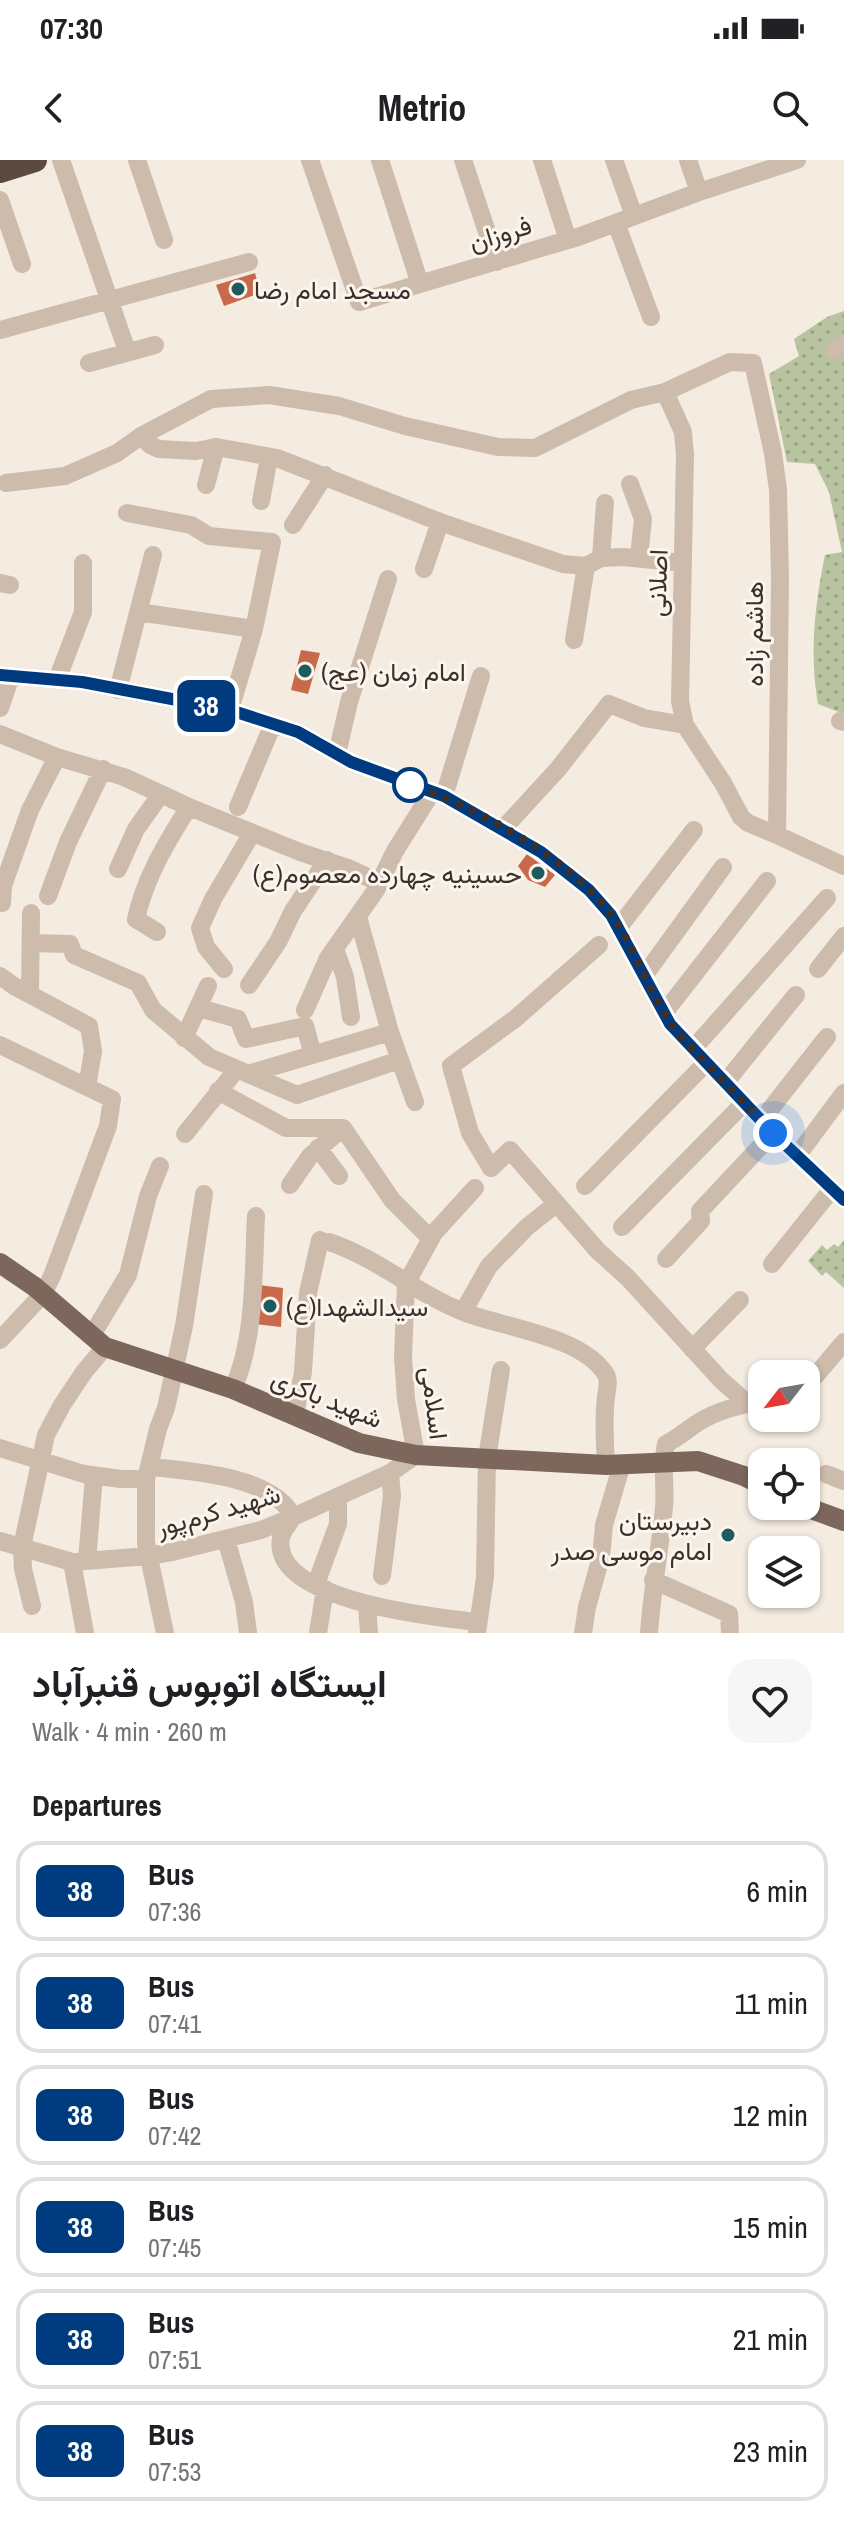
<!DOCTYPE html>
<html lang="en">
<head>
<meta charset="utf-8">
<style>
	:root { --surface:#fff; --page:#f6f6f6; --text:#202124; --muted:#757577; --line:#e0e0e0 }
	body { margin:0; font-family:"Archivo Narrow",Vazirmatn,sans-serif; background:var(--page); color:var(--text); height:100vh; display:flex; flex-direction:column; font-size:30px; white-space:nowrap }
	* { box-sizing:border-box; margin:0 }
	p { font-size:26px; color:var(--muted) }
	.icon { flex:none; width:44px; height:44px; fill:none; stroke:currentColor; stroke-width:2; stroke-linecap:round; stroke-linejoin:round }
	.map { position:relative; height:1473px; overflow:hidden }
	.sheet { display:flex; flex-direction:column; background:var(--surface); flex:1 }
	.sheet>* { flex:none }
	.badge { padding:0 16px; border-radius:12px; font-size:28px; line-height:52px }
	.needle { width:52px; rotate:239deg }
	.controls { position:absolute; left:748px; top:1200px; display:grid; gap:16px }
	.controls a { display:grid; place-items:center; width:72px; height:72px; border-radius:16px; background:var(--surface); box-shadow:0 2px 6px #0004; font-size:40px }
	.you { position:absolute; width:40px; height:40px; margin:-20px; border:6px solid #fff; border-radius:50%; background:#1a73e8; box-shadow:0 0 0 12px #1a73e833 }
	.map>.badge { position:absolute; translate:-50% -50%; box-shadow:0 0 0 4px #fff }
	h2 { padding:0 32px; font-size:30px; line-height:72px }
	.round { display:grid; place-items:center; flex:none; width:84px; height:84px; border-radius:24px; background:var(--page) }
	.headline { display:flex; align-items:center; justify-content:space-between; height:136px; padding:0 32px }
	h1 { font-size:38px; font-weight:700; line-height:60px }
	ul { padding:0; list-style:none }
	li { display:flex; align-items:center; gap:24px; height:100px; margin:0 16px 12px; padding:0 16px; border:4px solid var(--line); border-radius:24px }
	li div { flex:1 }
	li b { display:block; font-size:30px }
	li em { font-style:normal }
	li .badge { min-width:88px; font-weight:700; text-align:center }
	.status { display:flex; justify-content:space-between; align-items:center; height:56px; padding:0 40px; background:var(--surface); direction:ltr }
	.status svg { height:22px; fill:currentColor }
	header { display:flex; justify-content:space-between; align-items:center; height:104px; padding:0 32px; background:var(--surface); font-size:36px; font-weight:700 }
	.map>svg:first-child { display:block }
	.park { fill:url(#park-dots) }
	.building { fill:#c8694b }
	.lines { fill:none; stroke-linecap:round; stroke-linejoin:round }
	.minor { stroke:#cdbbac; stroke-width:18 }
	.major { stroke:#7d675c; stroke-width:20 }
	.highway { stroke:#5c4a42; stroke-width:24 }
	.line-casing { stroke:#fff; stroke-width:18 }
	.line { stroke:#003b80; stroke-width:12 }
	.walk { stroke:#3b302b; stroke-width:8; stroke-dasharray:0 14.4 }
	.poi-dot { fill:#1f5a5e; stroke:#fbf5ee; stroke-width:3 }
	.stop-dot { fill:#fff; stroke:#003b80; stroke-width:4 }
	.labels { text-anchor:middle; dominant-baseline:central; stroke-width:6; stroke-linejoin:round; paint-order:stroke }
	.street-label { font-size:26px; fill:#3b302b; stroke:#fbf5ee }
	.poi-label { font-size:26px; fill:#3b302b; stroke:#fbf5ee; text-anchor:start }
</style>
</head>
<body>
<div class="status"><b>07:30</b><svg viewBox="0 0 49 12"><path d="M0 12V9h3v3zM5 12V6h3v6zM10 12V3h3v9zM15 12V0h3v12zM26 1h20v11H26zM47 4h2v5h-2z"/></svg></div>
<header><svg class="icon" aria-label="back" viewBox="0 0 24 24"><path d="M15 5l-7 7 7 7"/></svg>Metrio<svg class="icon" aria-label="search" viewBox="0 0 24 24"><circle cx="10" cy="10" r="6"/><path d="M15 15l6 6"/></svg></header>
<div class="map">
<svg width="844" height="1473" viewBox="0 0 844 1473">
	<defs>
		<pattern id="park-dots" width="8" height="8" patternUnits="userSpaceOnUse" patternTransform="scale(2)"><rect width="8" height="8" fill="#b8c4a0"/><path d="M2 2h.1M6 6h.1" fill="none" stroke="#97a083" stroke-width="1.8" stroke-linecap="round"/></pattern>
	</defs>
	<rect width="100%" height="100%" fill="#f4ebe1"/>
	<path class="park" d="M844 151V554L818 544C809 494 815 444 825 395L842 392 829 332 815 304 787 302 769 214 799 196 794 179 827 157Z
		M844 1080V1128L826 1112 822 1116 808 1101 822 1085 827 1090 834 1084 838 1087Z"/>
	<path class="building" d="M255 113 260 133 224 146 216 125Z
		M301 490 320 493 308 534 291 530Z
		M527 694 555 715 545 727 528 720 518 706Z
		M259 1125 283 1128 281 1167 255 1164Z"/>
	<g class="lines">
		<path class="minor" d="M61 0 127 191
			M137 0 164 80
			M310 0 359 142 578 77 699 32 797 0
			M380 0 420 124
			M463 0 497 102
			M542 0 568 80
			M614 0 634 56
			M688 0 699 32
			M0 40 22 104
			M616 63 651 157
			M0 170 249 102
			M834 190 844 183
			M89 203 155 185
			M141 276 150 285 159 289 196 291 216 287 277 298 440 362 563 404 586 406 601 398 623 397 683 403
			M6 323 65 316 117 293 141 276 211 239 269 235 339 246 405 266 498 287 535 288 631 240 665 232
			M630 324 643 359 639 397
			M206 325 216 287
			M261 341 269 297
			M127 353 191 365 209 376 272 382 254 469 230 550
			M293 365 325 315
			M601 398 605 343
			M424 409 440 362
			M0 423 10 425
			M138 452 254 469
			M574 480 586 406
			M0 515 82 522 230 550 298 572 351 602 444 636 541 692 589 730 611 755 670 864 773 973 844 1040
			M57 520 83 452V403
			M118 530 153 395
			M0 548 11 516
			M840 561 844 562
			M0 574 57 597 124 617 189 647 300 692 348 708 380 723
			M337 594 349 542 388 419
			M444 636 481 516
			M238 647 273 564
			M503 669 558 609 609 544 644 558 685 565
			M777 675 748 663 741 657 723 623 685 565 680 541 685 295 683 272 665 232 730 202 753 203 773 293 778 330 780 419 777 675 844 706
			M118 709 136 669 161 634
			M48 736 68 682 103 609
			M2 743 3 726 30 650 57 597
			M358 757 390 872 415 942
			M619 767 694 670
			M157 772 136 759C145 718 166 683 189 647
			M31 783 70 784 74 795 138 823 153 850 209 897 297 935 399 900
			M599 785 516 858 451 906 470 973 491 1008 510 990 598 1091 628 1118 721 1220 748 1244
			M335 789 345 817 351 857
			M224 809 206 787 200 768 213 739 252 673
			M818 809 844 776
			M0 816 14 826 89 866 93 891 87 927
			M644 816 723 707
			M249 825 278 782 293 751 327 700
			M30 834 31 753
			M199 848 238 859 246 879 305 866 313 895
			M305 850 328 798 376 730 395 691 432 632
			M664 853 767 721
			M184 878 208 826
			M0 885 112 939 108 966 52 1116 43 1134 0 1180
			M693 889 827 738
			M248 914 390 872
			M725 923 796 835
			M218 931 286 968H343
			M761 961 827 877
			M185 974 237 909
			M318 988 339 1016
			M797 996 844 933
			M290 1025 310 996 343 968 392 1040 431 1079
			M585 1026 706 903
			M622 1067 744 943
			M329 1082C380 1099 416 1134 466 1153 506 1168 580 1176 605 1213 610 1220 607 1229 606 1237 603 1260 605 1282 606 1305
			M666 1099 701 1061 700 1051 773 973
			M772 1104 832 1029
			M463 1152 489 1106 527 1067 556 1044
			M92 1175 128 1115 148 1036 160 1006
			M692 1189 740 1140
			M806 1227 844 1182
			M233 1229C256 1177 253 1112 256 1056
			M295 1254 303 1212 308 1133 320 1080
			M0 1288 84 1314 121 1319H146
			M150 1307C191 1311 274 1316 293 1357 289 1364 282 1371 281 1378 270 1441 436 1457 477 1462
			M826 1314 844 1321
			M226 1379 244 1442 248 1473
			M0 1381 72 1402 148 1396 172 1392 261 1370 293 1357 390 1313 416 1295 406 1239 403 1197 406 1124 434 1073 475 1028
			M87 1401 94 1316
			M72 1402 85 1473
			M382 1416 392 1336 390 1313
			M653 1420 729 1454 730 1473
			M316 1424 338 1364V1336
			M367 1445 369 1473
			M32 1446 23 1409 22 1387 46 1275 62 1245 84 1212 105 1187
			M165 1473 146 1383V1319L158 1269 166 1248 184 1166 204 1034
			M318 1473 325 1429
			M477 1473 485 1417 487 1298 501 1210
			M583 1473 587 1447 601 1397 604 1365 622 1304
			M649 1473C652 1431 660 1389 664 1347 666 1326 661 1306 666 1284 678 1278 688 1269 699 1262 718 1250 741 1245 762 1241"/>
		<path class="major" d="M0 1103 35 1127 105 1187 233 1229 359 1283 416 1295 606 1305 698 1301 744 1316 762 1325
			M803 1346 844 1361"/>
		<path class="highway" d="M0 11 35 0"/>
	</g>
	<g class="lines">
		<g class="line-casing">
			<path id="line" d="M0 515 82 522 230 550 298 572 351 602 444 636 541 692 589 730 611 755 670 864 773 973 844 1040"/>
		</g>
		<use href="#line" class="line"/>
		<path class="walk" d="M410 625 408 624C473 645 569 698 611 754 635 787 646 827 669 861 678 876 693 889 705 902 728 926 750 949 773 973"/>
	</g>
	<g class="poi-dot">
		<circle cx="238" cy="129" r="8"/>
		<circle cx="305" cy="511" r="8"/>
		<circle cx="538" cy="713" r="8"/>
		<circle cx="270" cy="1146" r="8"/>
		<circle cx="728" cy="1375" r="8"/>
	</g>
	<circle class="stop-dot" cx="410" cy="625" r="16"/>
	<g class="labels">
		<g class="street-label">
			<text transform="translate(500 73) rotate(-17)">فروزان</text>
			<text transform="translate(657 423) rotate(-88)">اصلانی</text>
			<text transform="translate(753 474) rotate(-90)">هاشم زاده</text>
			<text transform="translate(327 1238) rotate(22)">شهید باکری</text>
			<text transform="translate(435 1243) rotate(83)">اسلامی</text>
			<text transform="translate(218 1350) rotate(-16)">شهید کرم‌پور</text>
		</g>
		<g class="poi-label">
			<text x="254" y="129">مسجد امام رضا</text>
			<text x="321" y="511">امام زمان (عج)</text>
			<text x="522" y="713" text-anchor="end">حسینیه چهارده معصوم(ع)</text>
			<text x="286" y="1146">سیدالشهدا(ع)</text>
			<text x="712" y="1360" text-anchor="end">دبیرستان<tspan x="712" dy="30">امام موسی صدر</tspan></text>
		</g>
	</g>
</svg>
<div class="controls">
<a><svg class="needle" viewBox="-14 -14 28 28"><path d="M0-13l5 13h-10z" fill="#e53935"/><path d="M0 13l5-13h-10z" fill="#757577"/></svg></a>
<a><svg class="icon" aria-label="locate" viewBox="0 0 24 24"><circle cx="12" cy="12" r="6"/><path d="M12 2v4M12 18v4M2 12h4M18 12h4"/></svg></a>
<a><svg class="icon" aria-label="layers" viewBox="0 0 24 24"><path d="M12 4l9 5-9 5-9-5zM3 14l9 5 9-5"/></svg></a>
</div>
<div class="you" style="left:773px;top:973px"></div>
<b class="badge" style="left:206px;top:546px;background:#003b80;color:#fff">38</b>
</div>
<section class="sheet">
<div class="headline"><div><h1>ایستگاه اتوبوس قنبرآباد</h1><p>Walk · 4 min · 260 m</p></div><a class="round"><svg class="icon" aria-label="heart" viewBox="0 0 24 24"><path d="M12 20l-8-8c-3-5 5-10 8-4 3-6 11-1 8 4z"/></svg></a></div>
<h2>Departures</h2>
<ul>
<li><span class="badge" style="background:#003b80;color:#fff">38</span><div><b>Bus</b><p>07:36</p></div><em>6 min</em></li>
<li><span class="badge" style="background:#003b80;color:#fff">38</span><div><b>Bus</b><p>07:41</p></div><em>11 min</em></li>
<li><span class="badge" style="background:#003b80;color:#fff">38</span><div><b>Bus</b><p>07:42</p></div><em>12 min</em></li>
<li><span class="badge" style="background:#003b80;color:#fff">38</span><div><b>Bus</b><p>07:45</p></div><em>15 min</em></li>
<li><span class="badge" style="background:#003b80;color:#fff">38</span><div><b>Bus</b><p>07:51</p></div><em>21 min</em></li>
<li><span class="badge" style="background:#003b80;color:#fff">38</span><div><b>Bus</b><p>07:53</p></div><em>23 min</em></li>
</ul>
</section>
</body>
</html>
